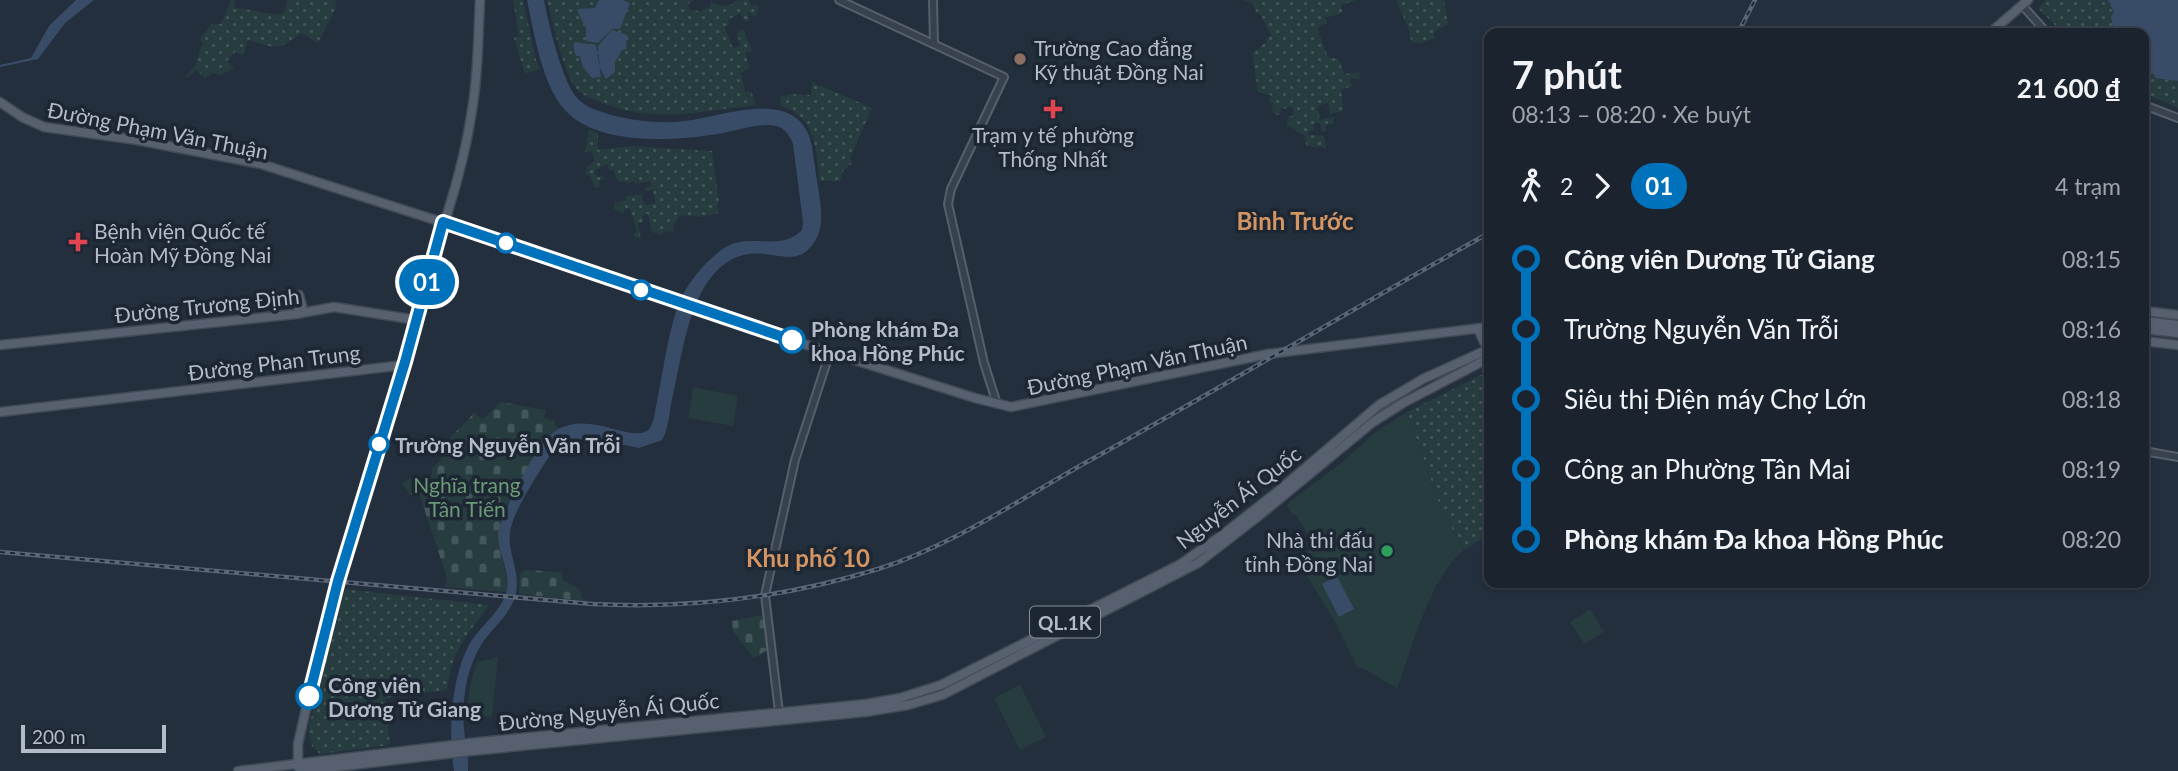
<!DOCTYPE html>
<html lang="vi">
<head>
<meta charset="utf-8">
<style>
	:root { --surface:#1b232e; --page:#242b36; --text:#f1f3f6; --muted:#a0a4aa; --line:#39404a }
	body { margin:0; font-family:Lato,sans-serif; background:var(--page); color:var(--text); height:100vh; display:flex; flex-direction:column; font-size:26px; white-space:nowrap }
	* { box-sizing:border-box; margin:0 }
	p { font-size:23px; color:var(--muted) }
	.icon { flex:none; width:38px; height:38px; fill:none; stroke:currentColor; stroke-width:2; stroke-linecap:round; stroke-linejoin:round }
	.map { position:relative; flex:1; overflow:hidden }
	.sheet { position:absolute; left:1484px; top:28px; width:665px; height:560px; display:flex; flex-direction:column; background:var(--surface); border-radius:14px; box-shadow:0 2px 5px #0004,0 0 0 2px var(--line) }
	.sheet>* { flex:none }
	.badge { padding:0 14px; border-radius:23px; font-size:24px; line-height:46px }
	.scale { position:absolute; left:21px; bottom:18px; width:145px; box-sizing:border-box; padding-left:7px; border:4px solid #b4bcc9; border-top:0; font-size:19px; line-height:24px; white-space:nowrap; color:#b4bcc9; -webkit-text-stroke:5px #1d2633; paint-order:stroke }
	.map>.badge { position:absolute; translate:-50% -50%; box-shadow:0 0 0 4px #fff }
	.legs { display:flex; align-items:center; gap:10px; height:77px; padding:0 28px; font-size:23px }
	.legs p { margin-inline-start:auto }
	.headline { display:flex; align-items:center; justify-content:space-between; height:119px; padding:0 28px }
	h1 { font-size:38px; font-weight:700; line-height:52px }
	ul { padding:0 28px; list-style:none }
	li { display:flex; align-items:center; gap:24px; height:70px; font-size:26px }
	li i { display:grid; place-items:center; width:10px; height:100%; margin:0 9px; background:currentColor }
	li i::after { content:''; width:18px; height:18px; margin:-9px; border:5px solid; border-radius:50%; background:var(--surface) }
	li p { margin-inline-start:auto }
	li:first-child i { background:linear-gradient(#0000 50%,currentColor 0) }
	li:last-child i { background:linear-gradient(currentColor 50%,#0000 0) }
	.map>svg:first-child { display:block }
	.green { fill:url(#green-dots) }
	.cemetery { fill:url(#cemetery-stones) }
	.pitch { fill:#263c3f }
	.water { fill:#394c67 }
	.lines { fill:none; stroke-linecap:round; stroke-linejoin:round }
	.minor-casing { stroke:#565f6c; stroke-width:10 }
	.major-casing { stroke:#414a57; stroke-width:11 }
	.minor { stroke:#38414e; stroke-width:6 }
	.major { stroke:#56606e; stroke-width:8 }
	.rail-casing { stroke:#5a6575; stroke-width:4.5 }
	.rail { stroke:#1d2633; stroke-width:2; stroke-dasharray:5; stroke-linecap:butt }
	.line-1-casing { stroke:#fff; stroke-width:16 }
	.line-1 { stroke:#0072bc; stroke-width:10 }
	.education-dot { fill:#8d6e63; stroke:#1d2633; stroke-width:2.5 }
	.health-dot { fill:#e0444e; stroke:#1d2633; stroke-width:2.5 }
	.stop-1-dot { fill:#fff; stroke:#0072bc; stroke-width:3.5 }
	.leisure-dot { fill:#2e9e5b; stroke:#1d2633; stroke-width:2.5 }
	.labels { text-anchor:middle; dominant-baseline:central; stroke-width:7; stroke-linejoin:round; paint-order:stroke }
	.shield { fill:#1d2633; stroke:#878f9c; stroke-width:2 }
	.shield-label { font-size:19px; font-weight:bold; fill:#b4bcc9 }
	.poi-label { font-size:21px; fill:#b4bcc9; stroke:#1d2633; text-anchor:start }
	.street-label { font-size:21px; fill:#b4bcc9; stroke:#1d2633 }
	.stop-label { font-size:21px; font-weight:bold; fill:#b4bcc9; stroke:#1d2633; text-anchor:start }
	.park-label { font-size:21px; fill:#6b9a76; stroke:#1d2633 }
	.quarter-label { font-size:24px; font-weight:bold; fill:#d59563; stroke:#1d2633 }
</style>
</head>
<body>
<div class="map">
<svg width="2178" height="771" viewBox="0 0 2178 771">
	<defs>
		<pattern id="green-dots" width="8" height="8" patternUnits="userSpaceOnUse" patternTransform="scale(1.75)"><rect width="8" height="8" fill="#263c3f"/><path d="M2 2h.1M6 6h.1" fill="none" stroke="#435659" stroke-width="1.8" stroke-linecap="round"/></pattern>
		<pattern id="cemetery-stones" width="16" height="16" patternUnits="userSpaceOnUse" patternTransform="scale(1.75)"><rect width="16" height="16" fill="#263c3f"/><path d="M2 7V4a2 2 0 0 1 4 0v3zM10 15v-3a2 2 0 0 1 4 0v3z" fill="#435659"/></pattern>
	</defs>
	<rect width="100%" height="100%" fill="#242f3e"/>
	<path class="green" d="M231 0H235L234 7 278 15 284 13 287 0H336L335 10 318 43 301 33C277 53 275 47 248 40L243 55 235 52 227 61 234 69 224 73 221 76 213 72 205 79 197 70 186 78 185 77 195 66 203 41H199L211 24H221Z
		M513 0H523L536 60 540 69 525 74 514 38 519 36Z
		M547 0H694L688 4 690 10 700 11 710 7 711 2 721 6 733 4 734 1 749 0 751 6 757 4 759 10 755 17 747 12 750 20 745 22 740 13 728 20 730 24 724 27 733 48 740 46 737 33 743 29 752 51 745 53 750 68 741 73 745 92 751 91 756 105C699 111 658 124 603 103 594 100 581 95 575 87 562 67 553 24 547 0Z
		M1241 0H1357L1341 5 1342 13 1325 18 1327 23 1317 28 1327 55 1330 58H1338L1344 74 1359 72 1360 79 1351 78 1350 83 1354 86 1341 89 1343 111 1330 114 1328 103 1317 106 1320 120 1334 117V123L1326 125V131L1322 132 1320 123 1313 124 1314 130 1308 132V135L1324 136 1326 148 1306 146 1305 136 1287 125 1288 116H1293V108L1288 106 1287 109 1282 108 1279 115H1275L1272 110 1273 103 1269 102 1271 95 1258 92 1252 54 1267 41 1266 38 1271 36 1261 15 1257 13 1251 2Z
		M1396 0H1444L1448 24 1434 32 1435 38 1419 44 1411 41 1408 27Z
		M2046 0H2178V108L2144 93V33H2063L2038 8Z
		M812 82 872 108 850 158 852 163 843 171 840 181H820C816 151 816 116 781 106L780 97 792 94 811 95Z
		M589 130 598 133V150L632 146 712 151 719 202 717 205 718 213 701 217 680 215 674 224 673 232 663 231 662 235 652 232 648 214H643V222L638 224 641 239 635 237 634 233 637 232 630 208 624 209V214L614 209V203L626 200V196L642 194 643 203 646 202V205L655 203 653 190 644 191 645 188 651 186 650 181 635 184 634 181 626 184 625 181 618 182 613 170 610 171 607 164 594 171 598 177 603 175 604 179 599 181 600 187 595 188 590 175 586 176 585 172 587 171 586 167 595 161 591 151 585 153Z
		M1485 373 1489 374V534L1464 550 1440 506 1407 412Z
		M345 589 489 605C467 636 452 649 447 690L385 698 390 745 320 754 312 746 308 730Z"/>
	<path class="cemetery" d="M501 402 546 410 544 418 555 421V426L561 429 554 433 541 446 500 526C494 548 510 569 506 592L445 587 447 578 419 493 410 495 402 484 411 478 417 481 432 475V468L442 459 438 452 444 446 450 450 453 443 450 438 475 412 482 420Z
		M525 570 562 572V579L579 589 582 598 587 601 519 594 520 574Z
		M763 615 769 649 754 658 733 631 732 621Z"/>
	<path class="pitch" d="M693 387 738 396 733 426 688 418Z
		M1407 412 1440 506 1464 550C1430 577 1413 646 1397 688L1362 668 1358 669 1335 622 1296 558 1313 549 1314 546 1296 514 1293 515 1287 504 1340 464 1377 431Z
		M1590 609 1604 632 1584 644 1570 622Z
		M498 657 492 717 467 714 470 685 477 662Z
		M1020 685 1046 737 1020 750 994 698Z"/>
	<path class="water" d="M76 0H94L65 23 38 59 0 67V65L31 58 49 26Z
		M527 0H544C548 22 563 85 578 99 586 108 600 111 611 115 635 121 661 124 685 121 720 117 792 88 809 136 813 146 813 157 815 167 817 187 826 216 818 235 801 272 776 250 749 254 734 256 722 264 713 275 687 304 680 366 671 404 669 416 668 430 662 440L639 448 587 437 556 447 552 452C540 471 512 512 510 533 507 554 522 572 515 597 509 616 491 629 481 645 467 667 461 702 464 728 465 743 469 756 468 771H454C448 735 451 678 469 645 479 627 500 613 506 593 512 573 498 555 498 535 499 519 533 453 545 440 579 402 626 443 647 431 651 428 653 422 654 417 662 380 666 341 678 305 685 285 714 249 735 243 758 237 784 249 802 230L803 222 793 144C790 136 785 128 776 126 761 122 738 130 723 133 679 141 598 147 565 110 542 85 534 33 527 0Z
		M599 0H623L630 3 620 29H612L598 43 586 41V28L578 12V9L595 8Z
		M2108 0H2178V81L2155 78 2154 74H2144V33H2111L2113 28 2111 16 2114 12Z
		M612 30 627 35 626 49 622 50 615 62V72L606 79 600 68 598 46Z
		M575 42 596 45 601 77 592 78 583 67 580 56H576L573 46Z
		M1337 576 1354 609 1339 617 1322 584Z"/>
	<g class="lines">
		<g class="minor-casing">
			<path id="minor" d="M839 0 1004 77 951 189 948 204 984 363 997 404
				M933 0 934 43
				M2022 5 2047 33
				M2144 105 2178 118
				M2144 451 2178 457
				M779 712 765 595 795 460 830 352"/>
		</g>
		<g class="major-casing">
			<path id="major" d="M1990 33 2028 0
				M0 102 22 117 44 127 137 140 261 164 485 236 791 340 975 398 1011 407 1268 354 1489 327
				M2144 311 2178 315
				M296 314 302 306 299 295
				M2144 321 2178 325
				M1478 329 1489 352
				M2144 329 2178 333
				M2144 341 2178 345
				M0 345 296 314 334 307 417 320
				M0 412 404 365
				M298 767V744C333 585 385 431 429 275 444 222 463 170 471 116 478 78 478 39 480 0
				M238 771 470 743 866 704 900 698 941 685 1179 565 1221 536 1277 492 1379 405 1423 379 1489 349
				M302 771 471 751 865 712 908 705 942 695 1198 563 1260 515 1373 422 1403 403 1489 358"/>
		</g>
		<use href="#minor" class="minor"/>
		<use href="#major" class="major"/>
		<g class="rail-casing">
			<path id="rail" d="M1738 33 1755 0
				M0 552 592 604C690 609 784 598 878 569 951 546 1019 500 1085 463 1221 388 1354 308 1489 233"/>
		</g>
		<use href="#rail" class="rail"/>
	</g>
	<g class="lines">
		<g class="line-1-casing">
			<path id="line-1" d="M309 696 338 581 405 362 443 222 792 340"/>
		</g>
		<use href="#line-1" class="line-1"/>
	</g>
	<circle class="education-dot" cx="1020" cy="59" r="7"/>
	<g class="health-dot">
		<path d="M1049.5 98.5h7v7h7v7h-7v7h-7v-7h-7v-7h7z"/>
		<path d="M74.5 231.5h7v7h7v7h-7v7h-7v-7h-7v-7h7z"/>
	</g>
	<g class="stop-1-dot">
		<circle cx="506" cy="243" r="9"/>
		<circle cx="641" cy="290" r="9"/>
		<circle cx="792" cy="340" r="12"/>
		<circle cx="379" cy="444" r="9"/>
		<circle cx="309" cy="696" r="12"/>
	</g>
	<circle class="leisure-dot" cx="1387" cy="551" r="7"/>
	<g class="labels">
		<rect class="shield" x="1030" y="606.5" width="70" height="31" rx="5"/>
		<g class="shield-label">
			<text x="1065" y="622">QL.1K</text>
		</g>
		<g class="poi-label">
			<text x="1034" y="47">Trường Cao đẳng<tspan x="1034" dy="24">Kỹ thuật Đồng Nai</tspan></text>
			<text x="1053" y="134" text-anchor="middle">Trạm y tế phường<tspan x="1053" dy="24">Thống Nhất</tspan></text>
			<text x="94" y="230">Bệnh viện Quốc tế<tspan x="94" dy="24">Hoàn Mỹ Đồng Nai</tspan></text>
			<text x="1373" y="539" text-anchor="end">Nhà thi đấu<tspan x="1373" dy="24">tỉnh Đồng Nai</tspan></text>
		</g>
		<g class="street-label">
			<text transform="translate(158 130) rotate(11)">Đường Phạm Văn Thuận</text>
			<text transform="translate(207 305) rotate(-6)">Đường Trương Định</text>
			<text transform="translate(274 362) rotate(-7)">Đường Phan Trung</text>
			<text transform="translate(1137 364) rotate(-12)">Đường Phạm Văn Thuận</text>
			<text transform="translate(1238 497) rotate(-38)">Nguyễn Ái Quốc</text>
			<text transform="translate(609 711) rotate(-6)">Đường Nguyễn Ái Quốc</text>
		</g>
		<g class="stop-label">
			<text x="811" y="328">Phòng khám Đa<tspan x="811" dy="24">khoa Hồng Phúc</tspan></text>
			<text x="395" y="444">Trường Nguyễn Văn Trỗi</text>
			<text x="328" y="684">Công viên<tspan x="328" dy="24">Dương Tử Giang</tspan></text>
		</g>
		<g class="park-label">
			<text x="467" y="484">Nghĩa trang<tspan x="467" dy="24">Tân Tiến</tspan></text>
		</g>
		<g class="quarter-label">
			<text x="1295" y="220">Bình Trước</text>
			<text x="808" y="557">Khu phố 10</text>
		</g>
	</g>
</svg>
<div class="scale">200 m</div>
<b class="badge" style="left:427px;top:282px;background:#0072bc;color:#fff">01</b>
<section class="sheet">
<div class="headline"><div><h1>7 phút</h1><p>08:13 – 08:20 · Xe buýt</p></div><b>21 600 ₫</b></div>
<div class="legs"><svg class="icon" aria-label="walk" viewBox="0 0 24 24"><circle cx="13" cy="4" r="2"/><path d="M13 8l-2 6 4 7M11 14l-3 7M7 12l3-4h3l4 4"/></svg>2<svg class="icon" aria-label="forward" viewBox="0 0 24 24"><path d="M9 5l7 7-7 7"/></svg><b class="badge" style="background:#0072bc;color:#fff">01</b><p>4 trạm</p></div>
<ul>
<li><i style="color:#0072bc"></i><b>Công viên Dương Tử Giang</b><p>08:15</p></li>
<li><i style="color:#0072bc"></i><span>Trường Nguyễn Văn Trỗi</span><p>08:16</p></li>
<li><i style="color:#0072bc"></i><span>Siêu thị Điện máy Chợ Lớn</span><p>08:18</p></li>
<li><i style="color:#0072bc"></i><span>Công an Phường Tân Mai</span><p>08:19</p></li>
<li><i style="color:#0072bc"></i><b>Phòng khám Đa khoa Hồng Phúc</b><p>08:20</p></li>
</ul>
</section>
</div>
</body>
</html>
